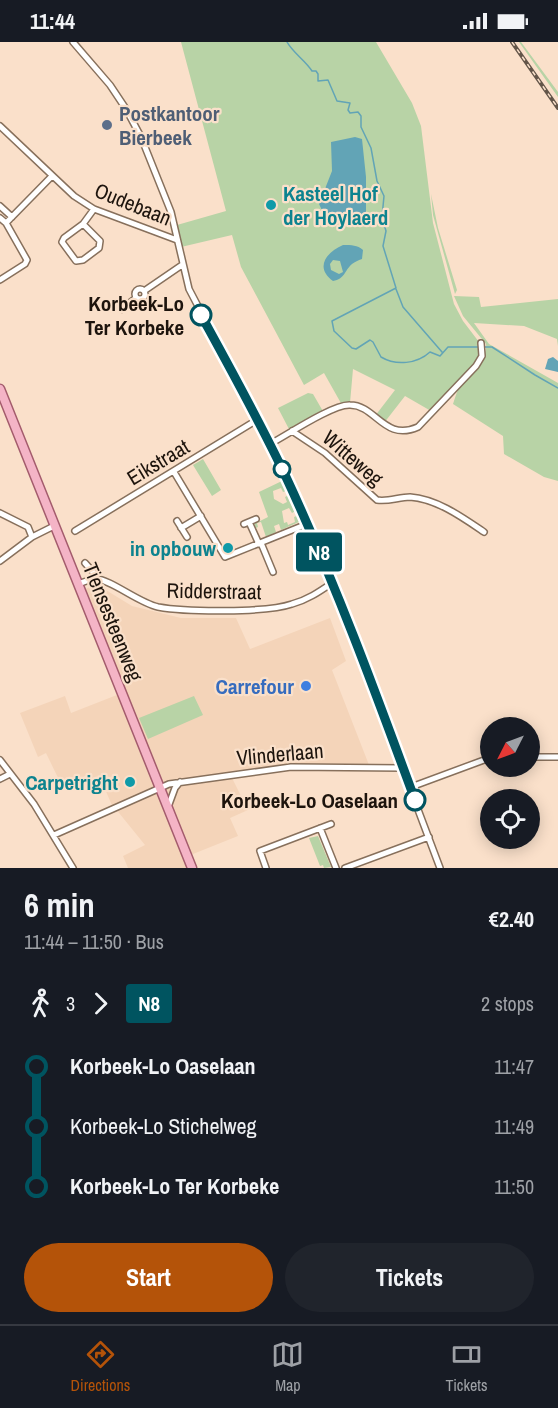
<!DOCTYPE html>
<html lang="en">
<head>
<meta charset="utf-8">
<style>
	:root { --surface:#171b24; --page:#20242c; --text:#f1f3f6; --muted:#9ea1a6; --line:#363941; --accent:#b45309 }
	body { margin:0; font-family:"Archivo Narrow",sans-serif; background:var(--page); color:var(--text); height:100vh; display:flex; flex-direction:column; font-size:22px; white-space:nowrap }
	* { box-sizing:border-box; margin:0 }
	p { font-size:20px; color:var(--muted) }
	.icon { flex:none; width:33px; height:33px; fill:none; stroke:currentColor; stroke-width:2; stroke-linecap:round; stroke-linejoin:round }
	.map { position:relative; height:826px; overflow:hidden }
	.drawer { display:flex; flex-direction:column; background:var(--surface); flex:1 }
	.drawer>* { flex:none }
	.badge { padding:0 12px; border-radius:4px; font-size:21px; line-height:39px }
	.needle { width:39px; rotate:228deg }
	.buttons { position:absolute; left:480px; top:675px; display:grid; gap:12px }
	.buttons a { display:grid; place-items:center; width:60px; height:60px; border-radius:50%; background:var(--surface); box-shadow:0 3px 15px #0003; font-size:30px }
	.map>.badge { position:absolute; translate:-50% -50%; box-shadow:0 0 0 3px #fff }
	.legs { display:flex; align-items:center; gap:9px; height:66px; padding:0 24px; font-size:20px }
	.legs p { margin-inline-start:auto }
	.summary { display:flex; align-items:center; justify-content:space-between; height:102px; padding:0 24px }
	h1 { font-size:33px; font-weight:700; line-height:45px }
	.primary-button { display:flex; gap:12px; margin-top:auto; padding:12px 24px }
	.primary-button a { flex:1; height:69px; border-radius:36px; background:var(--accent); color:#fff; font-size:24px; font-weight:700; line-height:69px; text-align:center }
	.primary-button a+a { background:var(--page); color:var(--text) }
	ul { padding:0 24px; list-style:none }
	li { display:flex; align-items:center; gap:21px; height:60px; font-size:22px }
	li i { display:grid; place-items:center; width:9px; height:100%; margin:0 8px; background:currentColor }
	li i::after { content:''; width:15px; height:15px; margin:-8px; border:4px solid; border-radius:50%; background:var(--surface) }
	li p { margin-inline-start:auto }
	li:first-child i { background:linear-gradient(#0000 50%,currentColor 0) }
	li:last-child i { background:linear-gradient(currentColor 50%,#0000 0) }
	.status { display:flex; justify-content:space-between; align-items:center; height:42px; padding:0 30px; background:var(--surface); direction:ltr }
	.status svg { height:16px; fill:currentColor }
	.tabs { display:flex; justify-content:space-around; align-items:center; height:84px; border-top:2px solid var(--line); background:var(--surface); font-size:16px; color:var(--muted) }
	.tabs a { display:grid; justify-items:center; gap:3px }
	.tabs .active { color:var(--accent) }
	.map>svg:first-child { display:block }
	.built { fill:#f4d4b9 }
	.green { fill:#b8d3a6 }
	.water { fill:#62a4b6; fill-rule:evenodd }
	.lines { fill:none; stroke-linecap:round; stroke-linejoin:round }
	.stream { stroke:#62a4b6; stroke-width:1.5 }
	.street-casing { stroke:#87705c; stroke-width:8 }
	.primary-casing { stroke:#a45c6d; stroke-width:11 }
	.street { stroke:#fff; stroke-width:5 }
	.primary { stroke:#f4b4c6; stroke-width:8 }
	.rail-casing { stroke:#635549; stroke-width:4 }
	.rail { stroke:#fae0ca; stroke-width:1.5; stroke-dasharray:4.5; stroke-linecap:butt }
	.line-1-casing { stroke:#fff; stroke-width:14 }
	.line-1 { stroke:#005460; stroke-width:9 }
	.service-dot { fill:#5c6f8a; stroke:#fae0ca; stroke-width:2 }
	.culture-dot { fill:#0f9aa8; stroke:#fae0ca; stroke-width:2 }
	.stop-1-dot { fill:#fff; stroke:#005460; stroke-width:3 }
	.shop-dot { fill:#3f7fe0; stroke:#fae0ca; stroke-width:2 }
	.labels { text-anchor:middle; dominant-baseline:central; stroke-width:4.5; stroke-linejoin:round; paint-order:stroke }
	.service-label { font-size:21px; font-weight:bold; fill:#4e5e75; stroke:#fae0ca; text-anchor:start }
	.culture-label { font-size:21px; font-weight:bold; fill:#0d838f; stroke:#fae0ca; text-anchor:end }
	.street-label { font-size:21px; fill:#1d140d; stroke:#fae0ca }
	.stop-label { font-size:21px; font-weight:bold; fill:#1d140d; stroke:#fae0ca; text-anchor:end }
	.shop-label { font-size:21px; font-weight:bold; fill:#366cbe; stroke:#fae0ca; text-anchor:end }
</style>
</head>
<body>
<div class="status"><b>11:44</b><svg viewBox="0 0 49 12"><path d="M0 12V9h3v3zM5 12V6h3v6zM10 12V3h3v9zM15 12V0h3v12zM26 1h20v11H26zM47 4h2v5h-2z"/></svg></div>
<div class="map">
<svg width="558" height="826" viewBox="0 0 558 826">
	<rect width="100%" height="100%" fill="#fae0ca"/>
	<path class="built" d="M96 542 132 564 181 576H236L250 607 330 576 346 619 332 628 369 723 328 722 267 725 229 730 248 768 230 776 238 794 188 814 192 826H128L123 814 145 803 115 766H113L105 747 94 740 90 732 62 744 46 711 38 715 20 671 65 654 71 671 122 651 81 549Z"/>
	<path class="green" d="M181 0H376L412 61 421 84 433 181 454 262 463 279 479 300 481 308 476 322 431 369 405 354 384 381 375 374 395 348 353 327 350 361 342 363 324 331 304 343 241 225 232 193 181 205 177 183 226 169Z
		M519 0H521L558 50V55Z
		M431 152 438 186 457 248 455 252 433 173Z
		M454 254 479 255 481 265 558 257V304L557 297 524 284 474 281 489 302 558 341V439L544 435 504 412 503 394 453 362C455 356 457 349 460 343 468 329 488 321 486 302L463 274Z
		M308 351 313 352 324 371 290 389 278 366Z
		M203 417 221 448 212 454 193 423Z
		M284 438 289 448 283 450 281 446 273 449 274 457 283 462 287 460 285 455 291 452 297 468 292 471 289 466 282 469 284 481 287 480 288 483 295 480 294 475 299 473 301 479 281 488 279 482 274 484 276 490 266 495 261 480 257 481 258 485 256 486 254 482 268 475 259 450Z
		M194 654 203 673 148 697 139 676Z
		M490 697V718L483 715 481 700Z
		M318 794 331 825 324 826 323 823 320 824 309 796Z"/>
	<path class="water" d="M355 95 362 97 366 135V170L368 177 363 175 355 181 327 179 319 162 332 129 331 100Z
		M343 203C352 203 357 203 363 208L362 217C358 218 355 220 352 222 344 229 345 237 333 239 314 225 327 210 343 203ZM333 218 340 219 343 230 339 232 331 228 330 222Z
		M553 315 558 319V330L545 327 548 317Z"/>
	<g class="lines">
		<path class="stream" d="M287 0C293 11 305 18 312 29H316L318 32V39L328 38 337 59 350 61 348 68 350 71 358 70 361 74V85L371 106 377 139 384 154 382 175 386 189 383 204 396 246 332 279 334 289 352 306 356 307 370 298 373 300 381 315C396 324 417 322 430 310L440 314 448 305H480
			M396 247 403 265 442 310
			M485 305H492L535 333 558 346"/>
		<g class="street-casing">
			<path id="street" d="M73 0 110 43 126 67 141 95 171 170 189 247 270 402 302 469 350 587 440 826
				M0 84 74 154 94 167 177 198
				M0 164 12 175
				M0 176 6 181 27 218 25 222 0 238
				M6 181 52 134
				M83 182 100 199 99 206 83 218 76 219 62 200 64 196 83 182 94 167
				M135 252a5 5 0 1 1 10 0a5 5 0 1 1-10 0Z
				M144 249 182 223
				M122 267 136 256
				M292 389 325 411 377 458C388 460 399 455 410 455 437 457 462 475 484 490
				M270 402C287 393 333 362 350 363 376 363 384 400 418 385L476 324 482 314 481 301
				M174 430 225 515 307 482
				M0 471 28 485 32 495
				M177 479 187 495
				M249 480 259 502
				M244 482 256 477
				M181 486 201 474
				M75 489 257 378
				M261 501 273 530
				M0 519 32 495 54 484
				M85 521 94 531 95 537
				M78 542C84 540 90 537 96 537 110 537 139 561 158 565 186 570 266 571 292 562 307 558 319 550 332 541
				M535 715H558
				M0 718 34 762 73 826
				M0 737 10 732
				M411 745 484 718
				M168 765 175 746 180 740
				M320 786 336 826
				M54 793 169 742 291 725 403 726
				M266 826 260 809 331 782
				M345 826 429 795"/>
		</g>
		<g class="primary-casing">
			<path id="primary" d="M0 347 192 826"/>
		</g>
		<use href="#street" class="street"/>
		<use href="#primary" class="primary"/>
		<g class="rail-casing">
			<path id="rail" d="M512 0 558 66"/>
		</g>
		<use href="#rail" class="rail"/>
	</g>
	<g class="lines">
		<g class="line-1-casing">
			<path id="line-1" d="M201 273C230 326 260 380 286 435 335 540 375 649 415 758"/>
		</g>
		<use href="#line-1" class="line-1"/>
	</g>
	<circle class="service-dot" cx="107" cy="83" r="6"/>
	<g class="culture-dot">
		<circle cx="271" cy="163" r="6"/>
		<circle cx="228" cy="506" r="6"/>
		<circle cx="130" cy="740" r="6"/>
	</g>
	<g class="stop-1-dot">
		<circle cx="201" cy="273" r="10"/>
		<circle cx="282" cy="427" r="8"/>
		<circle cx="415" cy="758" r="10"/>
	</g>
	<circle class="shop-dot" cx="306" cy="644" r="6"/>
	<g class="labels">
		<g class="service-label">
			<text x="119" y="71">Postkantoor<tspan x="119" dy="24">Bierbeek</tspan></text>
		</g>
		<g class="culture-label">
			<text x="283" y="151" text-anchor="start">Kasteel Hof<tspan x="283" dy="24">der Hoylaerd</tspan></text>
			<text x="216" y="506">in opbouw</text>
			<text x="118" y="740">Carpetright</text>
		</g>
		<g class="street-label">
			<text transform="translate(133 162) rotate(22)">Oudebaan</text>
			<text transform="translate(353 416) rotate(41)">Witteweg</text>
			<text transform="translate(158 420) rotate(-31)">Eikstraat</text>
			<text transform="translate(214 549) rotate(1)">Ridderstraat</text>
			<text transform="translate(113 580) rotate(68)">Tiensesteenweg</text>
			<text transform="translate(280 712) rotate(-5)">Vlinderlaan</text>
		</g>
		<g class="stop-label">
			<text x="184" y="261">Korbeek-Lo<tspan x="184" dy="24">Ter Korbeke</tspan></text>
			<text x="398" y="758">Korbeek-Lo Oaselaan</text>
		</g>
		<g class="shop-label">
			<text x="294" y="644">Carrefour</text>
		</g>
	</g>
</svg>
<div class="buttons">
<a><svg class="needle" viewBox="-14 -14 28 28"><path d="M0-13l5 13h-10z" fill="#e53935"/><path d="M0 13l5-13h-10z" fill="#9ea1a6"/></svg></a>
<a><svg class="icon" aria-label="locate" viewBox="0 0 24 24"><circle cx="12" cy="12" r="6"/><path d="M12 2v4M12 18v4M2 12h4M18 12h4"/></svg></a>
</div>
<b class="badge" style="left:319px;top:510px;background:#005460;color:#fff">N8</b>
</div>
<section class="drawer">
<div class="summary"><div><h1>6 min</h1><p>11:44 – 11:50 · Bus</p></div><b>€2.40</b></div>
<div class="legs"><svg class="icon" aria-label="walk" viewBox="0 0 24 24"><circle cx="13" cy="4" r="2"/><path d="M13 8l-2 6 4 7M11 14l-3 7M7 12l3-4h3l4 4"/></svg>3<svg class="icon" aria-label="forward" viewBox="0 0 24 24"><path d="M9 5l7 7-7 7"/></svg><b class="badge" style="background:#005460;color:#fff">N8</b><p>2 stops</p></div>
<ul>
<li><i style="color:#005460"></i><b>Korbeek-Lo Oaselaan</b><p>11:47</p></li>
<li><i style="color:#005460"></i><span>Korbeek-Lo Stichelweg</span><p>11:49</p></li>
<li><i style="color:#005460"></i><b>Korbeek-Lo Ter Korbeke</b><p>11:50</p></li>
</ul>
<div class="primary-button"><a>Start</a><a>Tickets</a></div>
</section>
<nav class="tabs">
<a class="active"><svg class="icon" aria-label="directions" viewBox="0 0 24 24"><path d="M12 3l9 9-9 9-9-9zM9 14v-3h6M13 9l2 2-2 2"/></svg>Directions</a>
<a><svg class="icon" aria-label="map" viewBox="0 0 24 24"><path d="M3 6l6-2 6 2 6-2v14l-6 2-6-2-6 2zM9 4v14M15 6v14"/></svg>Map</a>
<a><svg class="icon" aria-label="tickets" viewBox="0 0 24 24"><path d="M3 7h18v10H3zM15 7v10"/></svg>Tickets</a>
</nav>
</body>
</html>
